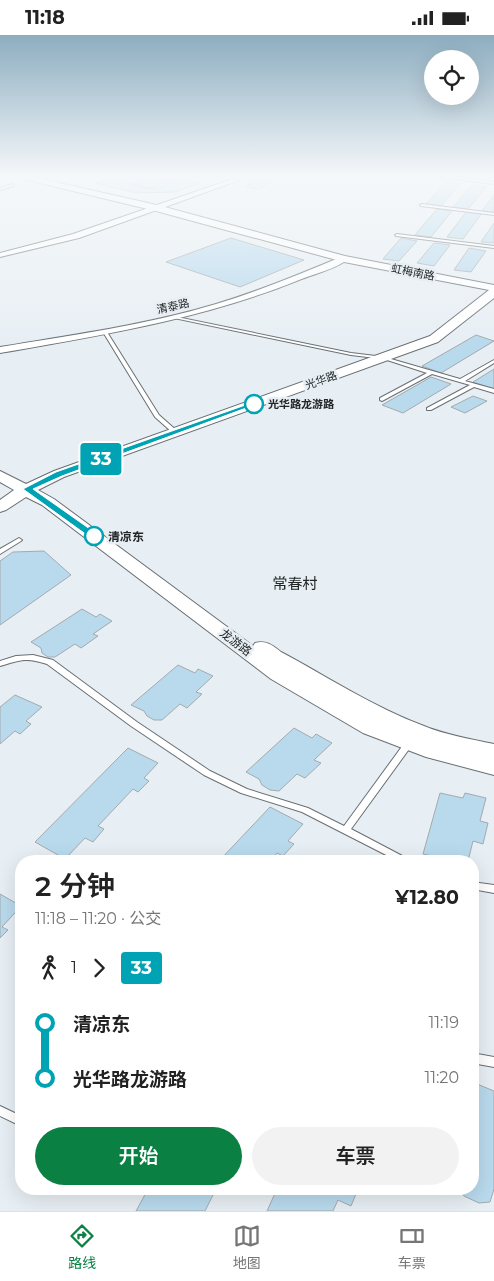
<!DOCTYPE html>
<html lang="zh">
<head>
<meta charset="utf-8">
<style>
	:root { --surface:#fff; --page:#f2f2f2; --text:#222; --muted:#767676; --line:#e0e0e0; --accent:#0b8043 }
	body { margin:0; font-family:Montserrat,"Noto Sans SC",sans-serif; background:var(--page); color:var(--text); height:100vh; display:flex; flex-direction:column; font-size:19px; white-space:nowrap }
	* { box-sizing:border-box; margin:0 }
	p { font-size:16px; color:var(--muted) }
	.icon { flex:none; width:28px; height:28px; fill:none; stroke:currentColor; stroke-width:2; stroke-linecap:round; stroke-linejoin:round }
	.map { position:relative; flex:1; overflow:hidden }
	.details { position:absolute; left:15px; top:820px; width:464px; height:340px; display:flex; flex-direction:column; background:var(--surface); border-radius:20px; box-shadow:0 5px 20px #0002 }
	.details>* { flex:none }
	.badge { padding:0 10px; border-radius:4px; font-size:18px; line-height:32px }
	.buttons { position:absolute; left:424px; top:15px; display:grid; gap:10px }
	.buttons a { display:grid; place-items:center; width:55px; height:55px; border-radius:50%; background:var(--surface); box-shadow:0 5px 20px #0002; font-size:25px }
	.map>.badge { position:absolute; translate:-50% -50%; box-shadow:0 0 0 2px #fff }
	.legs { display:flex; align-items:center; gap:8px; height:55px; padding:0 20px; font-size:16px }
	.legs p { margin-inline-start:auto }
	.headline { display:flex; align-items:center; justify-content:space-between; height:85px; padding:0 20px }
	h1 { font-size:28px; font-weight:600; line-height:38px }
	.button { display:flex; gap:10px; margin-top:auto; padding:10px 20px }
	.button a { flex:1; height:58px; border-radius:30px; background:var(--accent); color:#fff; font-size:20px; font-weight:600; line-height:58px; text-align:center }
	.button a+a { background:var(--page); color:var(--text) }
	ul { padding:0 20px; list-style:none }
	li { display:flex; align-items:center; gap:18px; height:55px; font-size:19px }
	li i { display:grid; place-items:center; width:8px; height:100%; margin:0 6px; background:currentColor }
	li i::after { content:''; width:12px; height:12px; margin:-6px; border:4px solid; border-radius:50%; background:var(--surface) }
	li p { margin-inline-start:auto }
	li:first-child i { background:linear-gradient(#0000 50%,currentColor 0) }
	li:last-child i { background:linear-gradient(currentColor 50%,#0000 0) }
	.status { display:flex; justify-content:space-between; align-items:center; height:35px; padding:0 25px; background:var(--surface); direction:ltr }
	.status svg { height:14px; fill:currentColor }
	.tabs { display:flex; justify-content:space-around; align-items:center; height:70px; border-top:1px solid var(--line); background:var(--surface); font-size:14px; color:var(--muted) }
	.tabs a { display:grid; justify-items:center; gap:2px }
	.tabs .current { color:var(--accent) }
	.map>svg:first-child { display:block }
	.building { fill:#b9daed; stroke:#a3aaae }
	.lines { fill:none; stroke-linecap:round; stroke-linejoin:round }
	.lane-casing { stroke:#696f73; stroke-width:2 }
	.street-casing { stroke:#696f73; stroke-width:2 }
	.secondary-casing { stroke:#696f73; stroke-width:2 }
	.lane { fill:#fff; fill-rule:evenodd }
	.street { fill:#fff; fill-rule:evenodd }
	.secondary { fill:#fff; fill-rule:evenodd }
	.line-1 { fill:#00a3b4; stroke:#fff }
	.stop-1-dot { fill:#fff; stroke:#00a3b4; stroke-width:2.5 }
	.labels { text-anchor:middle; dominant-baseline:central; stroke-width:5; stroke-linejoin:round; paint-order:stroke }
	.far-street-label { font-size:11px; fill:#232627; stroke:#e8eff4 }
	.far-stop-label { font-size:11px; font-weight:bold; fill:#232627; stroke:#e8eff4; text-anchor:start }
	.stop-label { font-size:12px; font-weight:bold; fill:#232627; stroke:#e8eff4; text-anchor:start }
	.street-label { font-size:12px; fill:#232627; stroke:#e8eff4 }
	.quarter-label { font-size:15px; fill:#232627; stroke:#e8eff4 }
</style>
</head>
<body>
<div class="status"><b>11:18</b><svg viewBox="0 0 49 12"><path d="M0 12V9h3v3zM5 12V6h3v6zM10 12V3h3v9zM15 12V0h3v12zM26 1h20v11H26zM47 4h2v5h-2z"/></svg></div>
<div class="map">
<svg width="494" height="1176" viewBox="0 0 494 1176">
	<rect width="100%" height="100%" fill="#e8eff4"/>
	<path class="building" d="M150 142H176L150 154 131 150Z
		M260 142 275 143 260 154 246 152Z
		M108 144 156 154 181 144 200 148 175 157 136 158 96 148Z
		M446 147 460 149 441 171 426 169Z
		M472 150 486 152 468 174 453 172Z
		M494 160V177L482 176Z
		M437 174 452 176 431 202 415 200Z
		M467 176 482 178 463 204 447 202Z
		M494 188V208L481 207Z
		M231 203 304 225 240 252 166 227Z
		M401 203 417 206 399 226 383 224Z
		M434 208 450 210 434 231 417 228Z
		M469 213 486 216 471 237 454 235Z
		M476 300 494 306 441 338 422 331Z
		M494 334V354L473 347Z
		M431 342 451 349 403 378 382 370Z
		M473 361 487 366 465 378 451 372Z
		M44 516 71 540 0 590V526L13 517Z
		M82 574 96 582 100 579 112 586 93 599 98 601 81 613 75 609 55 622H48L42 618 41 613 31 607Z
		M178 630 195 638 198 634 213 641 196 657 202 659 187 673 180 669 162 685H154L147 681 144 676 131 670Z
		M15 660 42 672 26 686 31 689 20 699 15 696 0 709V672Z
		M294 693 312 703 316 699 332 708 314 725 321 728 305 743 297 739 279 756 270 755 262 750 259 744 246 737Z
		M128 713 158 728 144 743 149 746 138 757 133 754 98 791 104 794 93 807 85 803 65 824 35 807Z
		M440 758 463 763 465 758 486 763 480 786 488 788 483 809 473 806 468 826H445L441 823 423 819Z
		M270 772 303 789 288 806 294 809 283 821 277 818 270 826H219Z
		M0 859 21 871 2 892 8 895 0 903Z
		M472 1047 494 1056V1154L490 1167 479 1168 464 1161 458 1154H472Z
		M148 1154H216L205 1176H136Z
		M277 1154H358L351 1171 338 1165 333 1176H267Z"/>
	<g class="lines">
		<g class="lane-casing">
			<path id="lane" d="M440 142H453L494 147V149Z
				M13 149 14 151 0 155V153Z
				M422 169 494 178V180L421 171 420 170Z
				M397 199 494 211V213L396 201 395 200Z
				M172 281 351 318 384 322 460 344 494 325V328L465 346 494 354V358L474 352 431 375H427V373L470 350 432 339 382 366 380 365V363L427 338 384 324 351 320 174 283H172Z
				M103 296 107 297 159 380 177 396V398H173L155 382 103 297Z
				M19 503 22 505 21 506 0 519V514Z
				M33 620 53 625 137 687 210 736 247 754 308 773 344 791 406 706H412L413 708 412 710 351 794 408 824 409 826H398L302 777 241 758 204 740 131 691 47 629C25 622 21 625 0 631V626L16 621Z
				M472 847 494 850V858L472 854Z
				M472 1018 494 1022V1032L472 1028Z
				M0 1071 21 1081V1091L0 1081Z"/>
		</g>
		<g class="street-casing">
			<path id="street" d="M238 142H248L79 203 0 222V218L73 199Z
				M341 222 348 224C336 234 314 239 299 245 203 284 102 300 0 318V312C72 300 146 290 216 269 259 256 300 239 341 222Z"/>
		</g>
		<g class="secondary-casing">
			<path id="secondary" d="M15 142H33L161 171 345 221 494 250V263L438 307 64 442 38 455 54 464 253 611 255 608C266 605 272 610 281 617 328 642 373 672 424 691 446 700 470 704 494 709V740L426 722 363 698 271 644 42 470 26 462 6 475 0 477V465L14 455 0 447V436L26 449 54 436 430 301 489 255 344 227 156 176Z"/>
		</g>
		<use href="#lane" class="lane"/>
		<use href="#street" class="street"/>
		<use href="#secondary" class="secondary"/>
	</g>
	<linearGradient id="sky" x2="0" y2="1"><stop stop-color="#8dadc0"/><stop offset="0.46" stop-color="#f5f8fa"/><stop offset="1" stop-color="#f5f8fa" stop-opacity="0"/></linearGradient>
	<rect width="494" height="307" fill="url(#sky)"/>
	<path class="line-1" d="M251 368 257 369 62 441 33 454 97 499V503H91L23 454 56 437Z"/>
	<g class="stop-1-dot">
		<circle cx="254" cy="369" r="9"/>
		<circle cx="94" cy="501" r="9"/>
	</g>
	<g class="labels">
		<g class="far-street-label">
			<text transform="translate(413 237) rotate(11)">虹梅南路</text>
			<text transform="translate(173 271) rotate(-13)">清泰路</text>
			<text transform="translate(321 345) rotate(-20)">光华路</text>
		</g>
		<g class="far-stop-label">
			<text x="268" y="369">光华路龙游路</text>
		</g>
		<g class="stop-label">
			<text x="108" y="501">清凉东</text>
		</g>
		<g class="street-label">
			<text transform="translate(236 607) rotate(37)">龙游路</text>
		</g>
		<g class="quarter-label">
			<text x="295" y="548">常春村</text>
		</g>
	</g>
</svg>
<div class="buttons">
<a><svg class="icon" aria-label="locate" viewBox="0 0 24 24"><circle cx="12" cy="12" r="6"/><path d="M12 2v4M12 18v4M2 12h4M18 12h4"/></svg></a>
</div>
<b class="badge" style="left:101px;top:424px;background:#00a3b4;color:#fff">33</b>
<section class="details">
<div class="headline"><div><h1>2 分钟</h1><p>11:18 – 11:20 · 公交</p></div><b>¥12.80</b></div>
<div class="legs"><svg class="icon" aria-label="walk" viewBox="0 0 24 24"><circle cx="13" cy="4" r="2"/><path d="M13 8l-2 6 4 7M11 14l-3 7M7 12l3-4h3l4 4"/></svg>1<svg class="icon" aria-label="forward" viewBox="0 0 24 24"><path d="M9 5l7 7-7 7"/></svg><b class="badge" style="background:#00a3b4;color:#fff">33</b></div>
<ul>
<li><i style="color:#00a3b4"></i><b>清凉东</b><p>11:19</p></li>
<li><i style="color:#00a3b4"></i><b>光华路龙游路</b><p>11:20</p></li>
</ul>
<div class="button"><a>开始</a><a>车票</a></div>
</section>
</div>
<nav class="tabs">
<a class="current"><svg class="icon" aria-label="directions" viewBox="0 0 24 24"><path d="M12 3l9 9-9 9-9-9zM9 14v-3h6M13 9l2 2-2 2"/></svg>路线</a>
<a><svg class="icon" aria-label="map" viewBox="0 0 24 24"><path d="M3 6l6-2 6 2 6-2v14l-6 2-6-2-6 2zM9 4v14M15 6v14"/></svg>地图</a>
<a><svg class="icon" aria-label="tickets" viewBox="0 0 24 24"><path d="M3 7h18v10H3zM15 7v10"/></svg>车票</a>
</nav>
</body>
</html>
